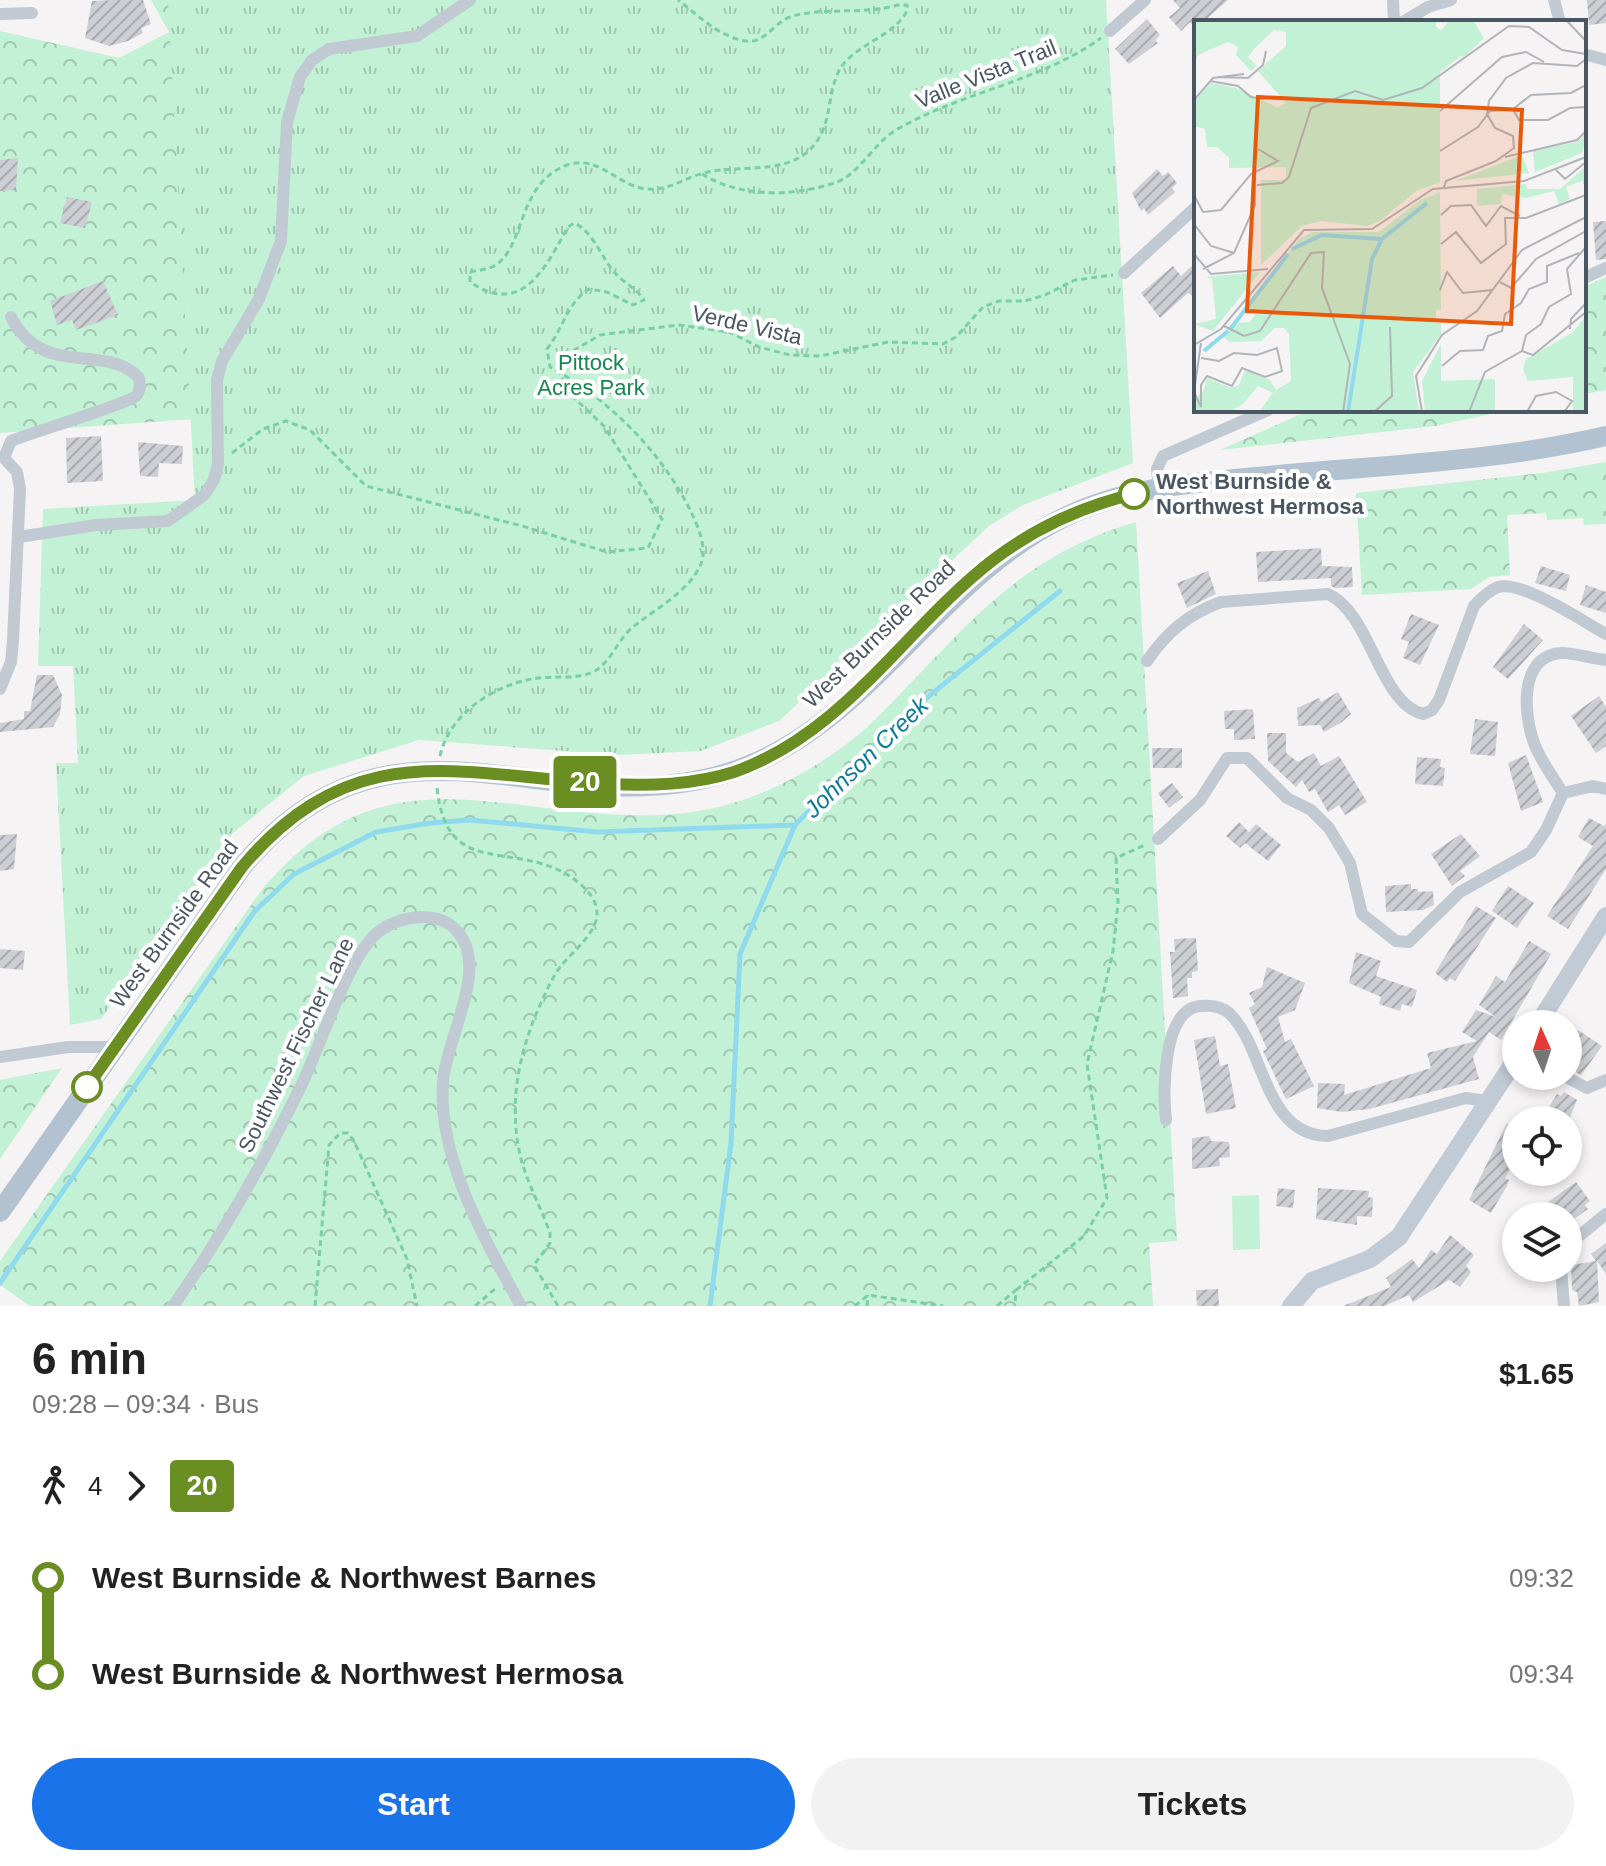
<!DOCTYPE html>
<html lang="en">
<head>
<meta charset="utf-8">
<style>
	:root { --surface:#fff; --page:#f2f2f2; --text:#222; --muted:#767676; --accent:#1a73e8 }
	body { margin:0; font-family:Helvetica,sans-serif; background:var(--page); color:var(--text); height:100vh; display:flex; flex-direction:column; font-size:30px; white-space:nowrap }
	* { box-sizing:border-box; margin:0 }
	p { font-size:26px; color:var(--muted) }
	.icon { flex:none; width:44px; height:44px; fill:none; stroke:currentColor; stroke-width:2; stroke-linecap:round; stroke-linejoin:round }
	.map { position:relative; height:1306px; overflow:hidden }
	.details { display:flex; flex-direction:column; background:var(--surface); flex:1 }
	.details>* { flex:none }
	.badge { padding:0 16px; border-radius:6px; font-size:28px; line-height:52px }
	.needle { width:52px; rotate:357deg }
	.buttons { position:absolute; left:1502px; top:1010px; display:grid; gap:16px }
	.buttons a { display:grid; place-items:center; width:80px; height:80px; border-radius:50%; background:var(--surface); box-shadow:0 4px 12px #0003; font-size:40px }
	.map>.badge { position:absolute; translate:-50% -50%; box-shadow:0 0 0 4px #fff }
	.legs { display:flex; align-items:center; gap:12px; height:88px; padding:0 32px; font-size:26px }
	.legs p { margin-inline-start:auto }
	.summary { display:flex; align-items:center; justify-content:space-between; height:136px; padding:0 32px }
	h1 { font-size:44px; font-weight:700; line-height:60px }
	.primary-button { display:flex; gap:16px; margin-top:auto; padding:16px 32px }
	.primary-button a { flex:1; height:92px; border-radius:48px; background:var(--accent); color:#fff; font-size:32px; font-weight:700; line-height:92px; text-align:center }
	.primary-button a+a { background:var(--page); color:var(--text) }
	ul { padding:0 32px; list-style:none }
	li { display:flex; align-items:center; gap:28px; height:96px; font-size:30px }
	li i { display:grid; place-items:center; width:12px; height:100%; margin:0 10px; background:currentColor }
	li i::after { content:''; width:20px; height:20px; margin:-10px; border:6px solid; border-radius:50%; background:var(--surface) }
	li p { margin-inline-start:auto }
	li:first-child i { background:linear-gradient(#0000 50%,currentColor 0) }
	li:last-child i { background:linear-gradient(currentColor 50%,#0000 0) }
	.map>svg:first-child { display:block }
	.forest { fill:url(#forest-crowns) }
	.park { fill:url(#park-tufts) }
	.pitch { fill:#c3f1d5 }
	.lines { fill:none; stroke-linecap:round; stroke-linejoin:round }
	.stream { stroke:#90daee; stroke-width:5 }
	.building { fill:url(#building-hatch) }
	.path { stroke:#7ad0a6; stroke-width:3; stroke-dasharray:6 4; stroke-linecap:butt }
	.street { stroke:#c1cad2; stroke-width:12 }
	.secondary { stroke:#c1cbd6; stroke-width:18 }
	.primary { stroke:#b3c2d1; stroke-width:20 }
	.line-1-casing { stroke:#fff; stroke-width:18 }
	.line-1 { stroke:#6b8e23; stroke-width:12 }
	.stop-1-dot { fill:#fff; stroke:#6b8e23; stroke-width:4 }
	.labels { text-anchor:middle; dominant-baseline:central; stroke-width:8; stroke-linejoin:round; paint-order:stroke }
	.street-label { font-size:22px; fill:#4a5661; stroke:#fff }
	.park-label { font-size:22px; fill:#17864f; stroke:#fff }
	.stop-label { font-size:22px; font-weight:bold; fill:#4a5661; stroke:#fff; text-anchor:start }
	.water-label { font-size:24px; font-style:italic; fill:#0c7c9b; stroke:#fff }
	.inset-river { fill:none; stroke:#90daee; stroke-width:4 }
	.inset-road { fill:none; stroke:#b1b4b9; stroke-width:2 }
	.view { fill:#e8590c; fill-opacity:0.15; stroke:#e8590c; stroke-width:4 }
	.inset-edge { fill:none; stroke:#4a5661; stroke-width:4 }
</style>
</head>
<body>
<div class="map">
<svg width="1606" height="1306" viewBox="0 0 1606 1306">
	<defs>
		<pattern id="forest-crowns" width="20" height="18" patternUnits="userSpaceOnUse" patternTransform="scale(2)"><rect width="20" height="18" fill="#c3f1d5"/><path d="M2 6a3 3 0 1 1 6 0M12 15a3 3 0 1 1 6 0" fill="none" stroke="#a0c6b0"/></pattern>
		<pattern id="park-tufts" width="24" height="20" patternUnits="userSpaceOnUse" patternTransform="scale(2)"><rect width="24" height="20" fill="#c3f1d5"/><path d="M3 7l-1-3M5 7V3M7 7l1-3M15 17l-1-3M17 17v-4M19 17l1-3" fill="none" stroke="#a0c6b0"/></pattern>
		<pattern id="building-hatch" width="6" height="6" patternUnits="userSpaceOnUse" patternTransform="scale(2)"><rect width="6" height="6" fill="#cdcfd5"/><path d="M-1 1l2-2M0 6l6-6M5 7l2-2" fill="none" stroke="#a8abb0"/></pattern>
	</defs>
	<rect width="100%" height="100%" fill="#f5f3f3"/>
	<path class="forest" d="M151 0H452L206 418 0 433V31L119 58 169 32Z
		M1606 277V390L1584 394V287Z
		M1310 410H1510L1435 426 1220 450Z
		M1606 462V524L1584 525 1583 518 1547 520 1546 513 1507 515 1510 575 1489 577 1471 589 1362 595 1356 493 1542 473Z
		M1136 522 1177 1241 1149 1243 1153 1306H30L0 1285V1261L261 891C388 736 514 827 675 814 746 808 808 776 862 732 956 643 1004 561 1136 522Z
		M62 1068 0 1159V1080Z"/>
	<path class="park" d="M168 0H1106L1133 463 1023 505 989 526 779 721 701 751 618 755 419 740 304 776 233 833 101 1019 70 1025 56 763H78L73 666H38L43 509 195 500Z"/>
	<path class="pitch" d="M1259 1195 1260 1249 1233 1250 1232 1196Z"/>
	<g class="lines">
		<path class="stream" d="M0 1283 254 912 294 874 376 832 430 823 470 820 597 832 795 825
			M710 1306 731 1143 740 954 795 825 899 720 1060 591"/>
	</g>
	<path class="building" d="M113 0H143L151 24 141 28 143 33 128 41 109 46 85 38 92 1Z
		M1173 0H1228L1203 22H1196V28L1190 22 1181 31 1169 17 1180 8Z
		M1587 0H1606V23L1589 25Z
		M1147 19 1160 35 1155 40 1158 43 1129 64 1115 49Z
		M18 158 16 190 0 191V160Z
		M1157 169 1163 176 1168 172 1177 183 1172 188 1175 192 1148 215 1144 208 1141 211 1132 193Z
		M67 197 92 202 85 228 60 223Z
		M1606 221V259L1596 260 1593 222Z
		M1196 262V298L1188 293 1160 318 1141 293 1173 266 1181 276Z
		M103 281 118 315 76 330 72 320 57 325 50 301Z
		M101 436 103 481 67 483 66 438Z
		M138 442 183 446 182 464 159 463 158 477 140 476Z
		M1321 548 1322 566 1352 567 1353 587 1335 588 1331 586V578L1258 582 1256 552Z
		M1541 566 1570 575 1566 591 1535 583Z
		M1208 571 1216 594 1187 608 1177 583Z
		M1586 585 1606 592V613L1580 605Z
		M1411 614 1439 625 1420 665 1403 658 1409 642 1401 639Z
		M1524 624 1543 640 1508 679 1493 667Z
		M37 675H53L62 695 60 714 53 727 0 732V723L24 719V711H30Z
		M1338 692 1351 714 1342 722 1324 732 1320 725 1298 726 1297 708 1319 698 1321 702Z
		M1599 696 1606 707V746L1596 753 1571 716Z
		M1253 709 1255 739 1234 740V729H1225L1224 711Z
		M1475 719 1498 722 1495 756 1470 754Z
		M1267 733H1286V753L1298 762 1314 753 1321 766 1339 756 1367 802 1345 815 1339 805 1328 812 1315 789 1309 792 1302 780 1296 787 1268 761Z
		M1152 748H1182V768H1153Z
		M1526 755 1543 802 1521 811 1508 763Z
		M1417 757 1441 759 1440 767 1445 768 1443 786 1415 784Z
		M1172 783 1183 797 1169 808 1158 793Z
		M1589 818 1604 826 1606 824V869L1568 929 1547 916 1593 846 1578 837Z
		M1239 822 1249 832 1256 824 1281 845 1268 861 1245 843 1240 848 1226 836Z
		M17 834 14 869 0 871V835Z
		M1461 834 1480 856 1460 871 1465 876 1452 886 1431 854Z
		M1411 884V889H1418V892L1433 891 1434 905 1423 910 1386 912 1385 886Z
		M1508 886 1534 903 1517 928 1492 911Z
		M1476 906 1496 918 1455 981 1450 978 1447 982 1435 973Z
		M1196 938 1198 971 1192 972V978H1187L1188 996 1173 998 1170 952H1175L1174 939Z
		M1529 941 1551 954 1501 1040 1489 1032 1473 1057 1479 1079 1369 1109 1342 1112 1317 1108 1318 1083 1345 1084 1344 1095 1431 1068 1427 1053 1477 1041 1462 1032 1476 1010 1496 1017 1479 1005 1496 976 1505 982Z
		M0 949 25 951 23 970 0 968Z
		M1356 952 1381 961 1376 976 1417 990 1412 1007 1402 1004 1400 1011 1379 1004 1381 997 1349 983Z
		M1267 967 1305 983 1295 1010 1278 1017 1285 1042 1291 1039 1314 1086 1286 1099 1263 1051 1267 1049 1249 1008 1255 1004 1249 993 1262 987Z
		M1578 1030 1602 1046 1581 1075 1568 1068V1046Z
		M1215 1036 1220 1066 1228 1064 1236 1108 1206 1114 1194 1040Z
		M1564 1092 1577 1100 1569 1120H1541L1557 1094 1561 1096Z
		M1507 1123 1516 1129V1159L1505 1178 1509 1180 1507 1186 1491 1213 1469 1200Z
		M1209 1136 1211 1141 1229 1142 1230 1157 1219 1158 1220 1166 1192 1169V1138Z
		M1576 1182 1590 1201 1585 1205 1588 1209 1574 1219 1558 1216 1548 1202Z
		M1278 1188 1295 1190 1293 1208 1276 1206Z
		M1318 1188 1369 1191 1368 1197 1373 1198 1372 1217 1357 1216V1225L1316 1219Z
		M1450 1235 1474 1255 1466 1266 1471 1272 1460 1287 1449 1280 1413 1302 1409 1295 1384 1306H1343L1391 1287 1386 1278 1412 1259 1419 1268 1431 1250 1437 1254Z
		M1606 1243V1274L1597 1261 1599 1302 1579 1306 1577 1292 1572 1290 1571 1265 1596 1261 1591 1254Z
		M1218 1289 1219 1306H1197L1196 1290Z"/>
	<g class="lines">
		<path class="path" d="M702 174C740 198 795 197 837 182 859 174 875 142 896 130 961 92 1040 82 1101 38
			M232 453 263 429 286 421 310 430 366 486 522 526 607 552 648 548 662 519 604 426 572 396 559 372 564 356 600 335 679 325 729 332 759 347 790 355 820 356 888 342 943 344 956 337 983 307 999 301H1025L1045 295 1075 280 1113 275
			M440 756C449 715 492 686 532 679 551 675 576 680 593 672 611 663 617 640 633 627 654 610 688 592 700 566 708 550 699 529 692 514 663 453 610 400 550 367L547 349C563 329 567 303 589 289L607 292 633 305 644 300C637 289 624 283 615 273 602 259 593 231 574 223L568 227C546 266 523 318 470 282V272C478 270 487 270 494 266 526 248 516 184 567 165 598 154 618 186 646 189 670 191 683 178 704 173 745 162 801 181 823 130 832 108 829 79 846 61 864 42 895 34 907 11V5H898C864 15 827 7 793 16 775 20 766 44 746 41 719 37 699 16 678 0
			M437 788C447 879 508 840 568 875 576 880 590 891 594 901 607 927 574 949 560 967 552 978 546 992 540 1005 518 1054 508 1106 521 1159 528 1184 541 1208 550 1233V1243L534 1265 558 1306
			M1016 1290 1084 1236 1107 1198 1087 1064 1113 951 1118 903 1116 858 1147 844
			M315 1306 329 1145 340 1133H348L354 1141 407 1259 417 1306
			M475 1306 496 1288
			M855 1306 868 1295 943 1306
			M867 1306 868 1295
			M997 1306 1016 1290 1015 1306"/>
		<path class="street" d="M1393 0 1394 22
			M1554 0 1560 22
			M0 14 32 13
			M1403 22 1428 7 1451 0
			M1110 31 1145 0
			M1584 54 1606 60
			M1124 273 1196 207
			M1584 278 1606 268
			M4 458 11 441C31 433 129 403 136 396 141 390 140 385 139 378 107 342 43 380 11 317
			M1159 488 1157 469 1163 456 1268 410
			M19 537 96 525 168 521 204 495 214 480 218 464 217 380 222 361 259 299 281 241 287 122 300 77 312 60 329 49 417 36 470 0
			M1147 661C1167 632 1188 614 1221 602L1328 594C1371 613 1379 703 1423 714L1432 710 1439 700 1474 606C1481 598 1488 591 1498 587 1522 580 1584 622 1606 634
			M0 689 11 662 13 641 20 489 17 472 4 458
			M1563 793 1593 786 1606 789
			M1158 839 1200 800 1227 758H1247L1287 798 1311 810 1329 828 1350 863 1362 914 1396 941 1409 942 1460 892 1531 852 1546 830 1563 793C1554 779 1544 765 1537 750 1525 725 1517 667 1551 655 1567 649 1589 659 1606 660
			M0 1057 68 1047H115
			M1564 1076 1587 1088 1606 1080
			M1166 1120C1163 1092 1162 1010 1200 1006 1211 1005 1221 1006 1229 1013 1266 1048 1263 1135 1328 1136L1466 1098 1486 1101
			M1568 1245 1606 1214
			M1561 1268 1564 1306
			M173 1306C221 1237 264 1162 301 1086 320 1047 344 970 371 939 389 917 436 907 457 931 490 967 447 1036 443 1081 437 1157 485 1240 521 1306"/>
		<path class="secondary" d="M1538 1024 1606 916
			M1291 1306 1312 1281 1370 1259 1399 1237 1516 1059"/>
		<path class="primary" d="M0 1212 242 867C394 685 547 828 727 773 866 731 933 581 1065 517 1130 485 1206 482 1278 475 1387 465 1499 461 1606 436"/>
	</g>
	<g class="lines">
		<g class="line-1-casing">
			<path id="line-1" d="M87 1087 242 867C354 734 457 775 608 784 650 786 693 785 734 772 845 733 904 629 993 560 1035 528 1083 506 1134 494"/>
		</g>
		<use href="#line-1" class="line-1"/>
	</g>
	<g class="stop-1-dot">
		<circle cx="1134" cy="494" r="14"/>
		<circle cx="87" cy="1087" r="14"/>
	</g>
	<g class="labels">
		<g class="street-label">
			<text transform="translate(986 74) rotate(-22)">Valle Vista Trail</text>
			<text transform="translate(747 325) rotate(13)">Verde Vista</text>
			<text transform="translate(879 634) rotate(-44)">West Burnside Road</text>
			<text transform="translate(174 924) rotate(-54)">West Burnside Road</text>
			<text transform="translate(296 1045) rotate(-64)">Southwest Fischer Lane</text>
		</g>
		<g class="park-label">
			<text x="591" y="362">Pittock<tspan x="591" dy="25">Acres Park</tspan></text>
		</g>
		<g class="stop-label">
			<text x="1156" y="481">West Burnside &amp;<tspan x="1156" dy="25">Northwest Hermosa</tspan></text>
		</g>
		<g class="water-label">
			<text transform="translate(866 757) rotate(-44)">Johnson Creek</text>
		</g>
	</g>
	<g transform="translate(1194 20)">
		<rect width="392" height="392" fill="#f5f3f3"/>
		<path d="M0 0H244L241 6 247 11 256 0 290 18 270 37 250 30 95 147 35 148V138L23 127H13L11 109 0 106V82L17 63 42 68 83 87 92 83 64 51 92 26V12L80 10 60 29 54 37 63 46 57 51 42 35 44 27 34 22 4 35 0 46ZM392 114 388 133 341 152 339 131 383 122ZM328 135 335 153 261 161ZM392 146V170L388 161 372 167 376 179 365 184 360 171 332 178 308 174 307 184 283 186V169L332 164 333 169H366ZM246 172 247 290H242V303H247V314L219 352 225 392H65L79 373 64 366 49 384 35 392H0V379L9 372 13 358 37 368 45 365 51 350 76 360 82 370 97 361 95 314 90 308H81L67 321 35 322 28 315 39 303 56 302 61 294 52 286 105 219 119 212H185L226 180ZM66 252 19 311 0 304 22 299 18 259 12 257ZM391 297 392 392H379V357L334 361 329 349 332 339 378 313ZM247 324V361L301 359V392H231L228 361Z" fill="#c3f1d5"/>
		<path d="M92 0H244L241 6 247 11 256 0H279L290 18 246 52V162L222 171 186 201 173 206 127 201 108 206 67 245V160H92Z" fill="#c3f1d5"/>
		<path class="inset-river" d="M98 229 128 215 187 219M37 308 94 234M10 331 34 311M154 392 178 239 188 219 233 183"/>
		<path class="inset-road" d="M372 0 392 21M24 57 54 58 69 45 72 31M16 61 44 66 57 77 70 79M0 80 19 58 50 54M319 89 325 100H354L376 88 392 87M246 91 308 37 332 32 350 42M246 131 284 107 296 91 319 89 337 75 377 73 392 65M311 137 383 120 392 111M362 150 371 159 392 142M63 165 88 163 95 157 117 88 161 71 189 80 228 68 315 6 335 7 368 30 392 34M250 167 252 161 302 141 320 128 319 116 301 108 293 94 295 81 312 58 339 43 383 46 392 39M0 175 9 192 27 190 57 154 84 141 64 129M247 195 257 186 277 185 292 206 307 186 326 196M0 204 17 226 40 233M247 224 262 212 287 243 312 224 311 198H332L392 175M0 234 17 254 74 249M9 249 40 233 61 185V152M306 262 317 268 342 239 392 211M246 270 253 252 269 273 299 270M30 306 50 316 66 311 117 233 130 232 128 268 156 344 149 392M376 309 377 299 392 283M7 323 0 372 7 387V365L13 356 38 366 48 348 71 357 88 351 83 328 63 335 40 333 25 341 7 338M0 325 27 309 110 210 178 209 239 169 330 161 392 137M328 331 332 315 347 304 355 287 377 274 373 249 392 227M328 331 339 335 392 292M248 346 266 331 289 330 294 316 308 311 311 294 327 283 335 269 353 262V246L385 233M180 392 198 376 196 307M228 392 222 356 248 315 283 291 328 230 392 197M275 392 291 352 328 331M333 392 342 376 362 372 378 381 370 392"/>
		<path class="view" d="M64 77 328 90 317 304 53 291Z"/>
		<rect width="392" height="392" class="inset-edge"/>
	</g>
</svg>
<div class="buttons">
<a><svg class="needle" viewBox="-14 -14 28 28"><path d="M0-13l5 13h-10z" fill="#e53935"/><path d="M0 13l5-13h-10z" fill="#767676"/></svg></a>
<a><svg class="icon" aria-label="locate" viewBox="0 0 24 24"><circle cx="12" cy="12" r="6"/><path d="M12 2v4M12 18v4M2 12h4M18 12h4"/></svg></a>
<a><svg class="icon" aria-label="layers" viewBox="0 0 24 24"><path d="M12 4l9 5-9 5-9-5zM3 14l9 5 9-5"/></svg></a>
</div>
<b class="badge" style="left:585px;top:782px;background:#6b8e23;color:#fff">20</b>
</div>
<section class="details">
<div class="summary"><div><h1>6 min</h1><p>09:28 – 09:34 · Bus</p></div><b>$1.65</b></div>
<div class="legs"><svg class="icon" aria-label="walk" viewBox="0 0 24 24"><circle cx="13" cy="4" r="2"/><path d="M13 8l-2 6 4 7M11 14l-3 7M7 12l3-4h3l4 4"/></svg>4<svg class="icon" aria-label="forward" viewBox="0 0 24 24"><path d="M9 5l7 7-7 7"/></svg><b class="badge" style="background:#6b8e23;color:#fff">20</b></div>
<ul>
<li><i style="color:#6b8e23"></i><b>West Burnside &amp; Northwest Barnes</b><p>09:32</p></li>
<li><i style="color:#6b8e23"></i><b>West Burnside &amp; Northwest Hermosa</b><p>09:34</p></li>
</ul>
<div class="primary-button"><a>Start</a><a>Tickets</a></div>
</section>
</body>
</html>
